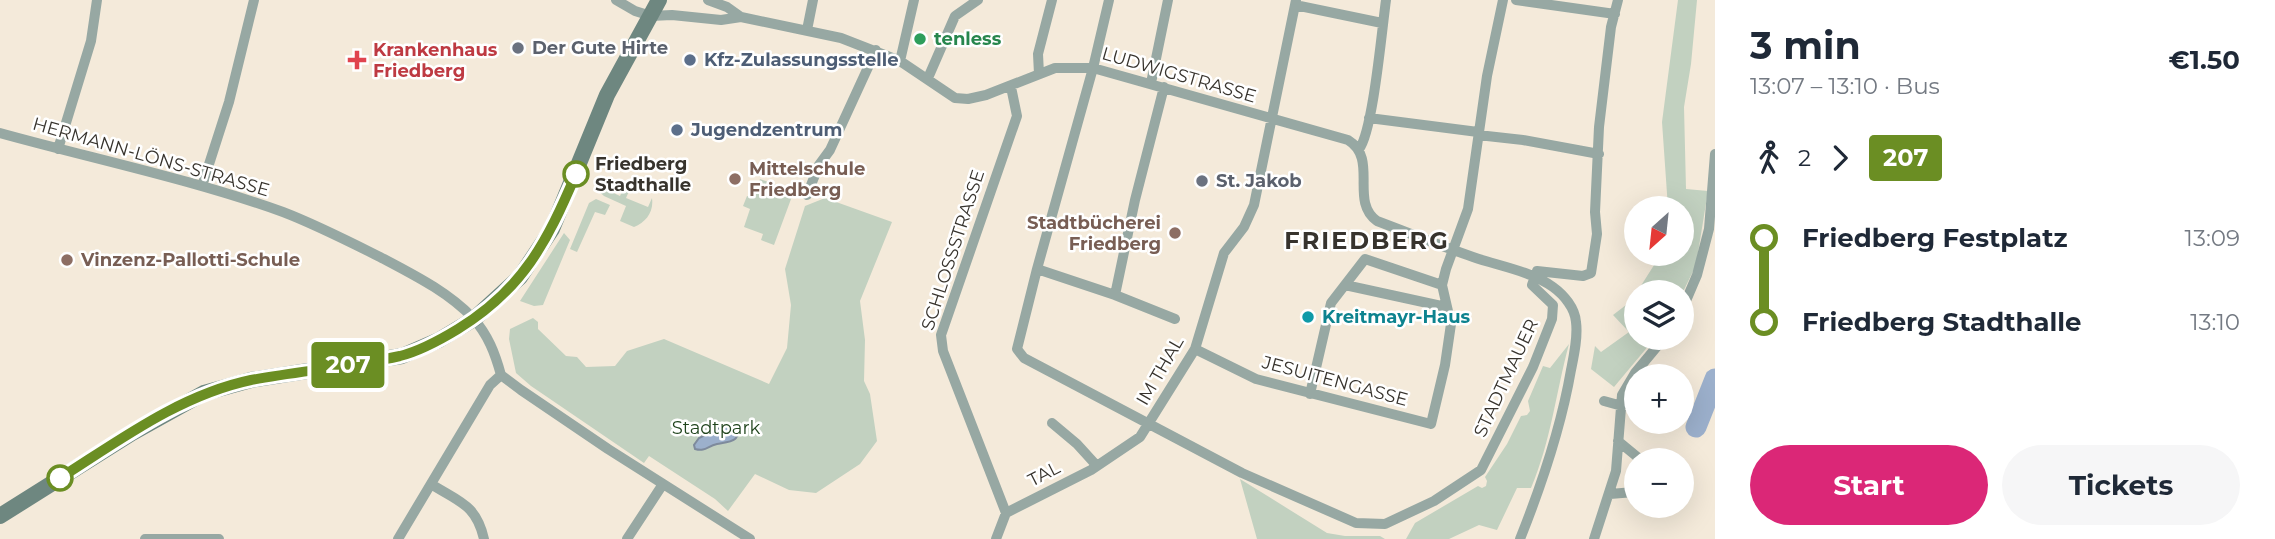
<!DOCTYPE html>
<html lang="en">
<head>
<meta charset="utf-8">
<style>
	:root { --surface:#fff; --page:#f6f6f7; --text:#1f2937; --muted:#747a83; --accent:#db2777 }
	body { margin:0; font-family:Montserrat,sans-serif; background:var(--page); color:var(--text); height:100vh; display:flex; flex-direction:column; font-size:26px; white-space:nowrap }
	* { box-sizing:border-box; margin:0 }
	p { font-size:23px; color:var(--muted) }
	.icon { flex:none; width:38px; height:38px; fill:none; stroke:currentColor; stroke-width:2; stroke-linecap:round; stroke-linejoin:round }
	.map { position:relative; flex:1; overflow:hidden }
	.drawer { display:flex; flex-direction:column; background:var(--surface); width:560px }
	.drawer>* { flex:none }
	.badge { padding:0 14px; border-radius:5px; font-size:24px; line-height:46px }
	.needle { width:46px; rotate:207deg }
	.buttons { position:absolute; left:1624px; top:196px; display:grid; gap:14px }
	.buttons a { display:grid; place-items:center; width:70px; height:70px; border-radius:50%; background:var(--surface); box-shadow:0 7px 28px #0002; font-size:35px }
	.map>.badge { position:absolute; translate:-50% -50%; box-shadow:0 0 0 4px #fff }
	.legs { display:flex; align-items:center; gap:10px; height:77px; padding:0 35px; font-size:23px }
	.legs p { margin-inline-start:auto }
	.summary { display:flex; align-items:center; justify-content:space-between; height:119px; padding:0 35px }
	h1 { font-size:38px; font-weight:700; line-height:52px }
	.cta { display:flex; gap:14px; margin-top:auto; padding:14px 35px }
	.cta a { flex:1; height:80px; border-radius:42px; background:var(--accent); color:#fff; font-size:28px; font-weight:700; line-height:80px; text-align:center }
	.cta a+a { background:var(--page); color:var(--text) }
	ul { padding:0 35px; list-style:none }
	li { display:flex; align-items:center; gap:24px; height:84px; font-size:26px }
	li i { display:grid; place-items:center; width:10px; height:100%; margin:0 9px; background:currentColor }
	li i::after { content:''; width:18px; height:18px; margin:-9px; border:5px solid; border-radius:50%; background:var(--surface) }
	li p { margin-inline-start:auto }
	li:first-child i { background:linear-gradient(#0000 50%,currentColor 0) }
	li:last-child i { background:linear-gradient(currentColor 50%,#0000 0) }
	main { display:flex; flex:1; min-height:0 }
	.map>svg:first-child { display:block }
	.green { fill:#c2d1c0 }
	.water { fill:#9cb0cc; stroke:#7e8a9c; stroke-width:2 }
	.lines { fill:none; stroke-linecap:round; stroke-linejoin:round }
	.river { stroke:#9cb0cc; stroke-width:21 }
	.street { stroke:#97a8a3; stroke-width:10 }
	.secondary { stroke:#6e8780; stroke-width:16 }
	.line-1-casing { stroke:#fff; stroke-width:16 }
	.line-1 { stroke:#6b8e23; stroke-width:10 }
	.leisure-dot { fill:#2e9e5b; stroke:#fff; stroke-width:2.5 }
	.worship-dot { fill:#6b7280; stroke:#fff; stroke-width:2.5 }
	.health-dot { fill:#e0444e; stroke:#fff; stroke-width:2.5 }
	.service-dot { fill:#5c6f8a; stroke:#fff; stroke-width:2.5 }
	.stop-1-dot { fill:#fff; stroke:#6b8e23; stroke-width:3.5 }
	.education-dot { fill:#8d6e63; stroke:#fff; stroke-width:2.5 }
	.culture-dot { fill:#0f9aa8; stroke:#fff; stroke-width:2.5 }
	.labels { text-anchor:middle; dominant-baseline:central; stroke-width:5; stroke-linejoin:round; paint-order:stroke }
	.leisure-label { font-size:18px; font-weight:bold; fill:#27864d; stroke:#fff; text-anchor:start }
	.worship-label { font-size:18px; font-weight:bold; fill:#5b616d; stroke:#fff; text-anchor:start }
	.health-label { font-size:18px; font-weight:bold; fill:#be3a42; stroke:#fff; text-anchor:start }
	.service-label { font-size:18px; font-weight:bold; fill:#4e5e75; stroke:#fff; text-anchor:start }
	.street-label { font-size:18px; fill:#37332d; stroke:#fff }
	.stop-label { font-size:18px; font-weight:bold; fill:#37332d; stroke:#fff; text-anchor:start }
	.education-label { font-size:18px; font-weight:bold; fill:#785e54; stroke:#fff; text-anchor:start }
	.culture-label { font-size:18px; font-weight:bold; fill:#0d838f; stroke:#fff; text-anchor:start }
	.park-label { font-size:18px; fill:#20441d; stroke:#fff }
	.district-label { font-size:24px; font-weight:bold; letter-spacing:2px; fill:#37332d; stroke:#fff }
</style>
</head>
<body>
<main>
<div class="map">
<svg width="1715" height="539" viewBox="0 0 1715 539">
	<rect width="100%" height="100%" fill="#f4eada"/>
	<path class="green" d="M1678 0H1697L1691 64 1684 107 1686 189 1708 191 1696 265 1682 294 1637 292 1661 254H1682V208H1668L1662 122Z
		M603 178 608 180 605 189 620 196 624 187 630 189 626 198 648 207 652 198C654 212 646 222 634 227L620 221 626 206 604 196 596 189 598 182Z
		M760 179 794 191 774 245 761 240 763 234 744 227 750 209 743 206 747 196 753 198Z
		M825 198 892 222 860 301 865 340 864 381 870 394 877 441 860 464 816 493 789 490 755 474 728 511 715 499 649 456 644 463 531 386 516 373 509 339 510 329 533 318 538 322V329L566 356 577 357 586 367 615 366 627 351 664 339 769 384 787 348 791 305 785 269 805 206Z
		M596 199 610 205 605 215 595 212 577 252 570 249 589 203Z
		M564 233 570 240 543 305 534 306 520 301Z
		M1636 293V338H1655L1614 387 1591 369 1595 346 1601 352 1629 332 1613 315 1626 305Z
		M1569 344C1556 392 1551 441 1531 488H1517L1497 530 1479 525 1449 539H1406L1415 523 1478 486 1482 488 1486 486 1487 481 1485 477 1507 444 1521 416 1527 415 1530 411 1528 401 1543 366 1550 368Z
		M1240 479 1327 533 1345 536H1380L1385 539H1257Z"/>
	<path class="water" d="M725 425H732C746 442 727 442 717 444 707 446 706 452 695 449L694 445 699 438Z"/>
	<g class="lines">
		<path class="river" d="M1696 427 1715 379"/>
		<path class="street" d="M616 0 635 11 651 16 672 15 721 20 741 17 841 38 900 61 955 98 968 99 986 95 1055 68H1093L1348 140C1379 159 1349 201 1377 221 1409 233 1441 246 1473 257 1499 266 1531 271 1553 287 1564 295 1575 308 1576 322 1578 337 1574 355 1571 370 1561 428 1542 484 1520 539
			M708 0 727 7 741 17
			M1109 0 1093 68 1037 269 1017 349 1024 358 1242 473 1356 523 1385 524 1434 501 1481 470 1533 367 1552 319 1553 305 1532 285 1537 271 1583 276 1591 273 1597 234 1595 212 1599 127 1611 27 1618 0
			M1516 0 1615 14
			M1295 5 1382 23
			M807 30 813 0
			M900 61 914 0
			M1039 74 1038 54 1052 0
			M928 78 955 16 978 0
			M1151 83 1168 0
			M1369 118 1478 132
			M0 133C94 159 191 179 283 212 317 225 352 243 384 259 416 276 448 292 473 318 488 335 495 353 501 375
			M1478 135 1523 140 1599 154
			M58 149 91 41 97 0
			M1359 149C1373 132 1382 28 1386 0
			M202 186 229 102 254 0
			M807 195 819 165 830 150 876 50
			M1037 269 1115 295 1175 319
			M1345 285 1446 307
			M1115 295 1135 200 1164 87
			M1682 310 1697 275 1709 229 1715 154
			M1195 349 1256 379 1431 424 1445 365 1451 324 1442 285 1446 269 1468 209 1487 76 1503 0
			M501 375 521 390 608 449 750 539
			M1310 394 1331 303 1365 259 1442 285
			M1604 401 1622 406
			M1052 423 1077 444 1097 466
			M1618 441 1641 460
			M431 484C459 502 476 504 484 539
			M1610 494 1634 492 1636 488
			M1006 513 1091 470 1140 437 1195 349 1224 253 1244 227 1254 205 1296 0
			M145 539H219
			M398 539 490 385 501 375
			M627 539 663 484
			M996 539 1006 513 943 351 941 335 1017 116 1011 87
			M1594 539 1616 471 1622 395 1635 373 1664 338"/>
		<path class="secondary" d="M0 516 132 433 204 393 251 380 402 356 439 340 474 319 520 277 552 229 607 95 659 0"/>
	</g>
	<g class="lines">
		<g class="line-1-casing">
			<path id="line-1" d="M60 478C120 440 180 395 251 380 300 371 351 367 400 356 420 351 440 340 458 329 523 289 547 242 576 174"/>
		</g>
		<use href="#line-1" class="line-1"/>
	</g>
	<circle class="leisure-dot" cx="920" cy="39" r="7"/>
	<g class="worship-dot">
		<circle cx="518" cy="48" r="7"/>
		<circle cx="1202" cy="181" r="7"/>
	</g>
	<path class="health-dot" d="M353.5 49.5h7v7h7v7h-7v7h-7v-7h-7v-7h7z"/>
	<g class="service-dot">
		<circle cx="690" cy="60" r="7"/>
		<circle cx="677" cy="130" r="7"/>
	</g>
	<g class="stop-1-dot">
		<circle cx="576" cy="174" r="12"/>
		<circle cx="60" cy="478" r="12"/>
	</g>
	<g class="education-dot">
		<circle cx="735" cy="179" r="7"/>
		<circle cx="1175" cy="233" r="7"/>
		<circle cx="67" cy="260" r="7"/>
	</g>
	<circle class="culture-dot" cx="1308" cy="317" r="7"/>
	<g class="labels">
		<g class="leisure-label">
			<text x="934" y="39">tenless</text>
		</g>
		<g class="worship-label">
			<text x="532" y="48">Der Gute Hirte</text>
			<text x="1216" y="181">St. Jakob</text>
		</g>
		<g class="health-label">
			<text x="373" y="50">Krankenhaus<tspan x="373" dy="21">Friedberg</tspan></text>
		</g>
		<g class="service-label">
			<text x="704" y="60">Kfz-Zulassungsstelle</text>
			<text x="691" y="130">Jugendzentrum</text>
		</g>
		<g class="street-label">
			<text transform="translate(1179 75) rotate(16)">LUDWIGSTRASSE</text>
			<text transform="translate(151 157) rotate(16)">HERMANN-LÖNS-STRASSE</text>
			<text transform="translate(953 250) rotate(-72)">SCHLOSSSTRASSE</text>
			<text transform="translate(1160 371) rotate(-60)">IM THAL</text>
			<text transform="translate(1506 378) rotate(-65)">STADTMAUER</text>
			<text transform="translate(1335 381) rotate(15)">JESUITENGASSE</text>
			<text transform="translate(1044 474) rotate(-27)">TAL</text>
		</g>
		<g class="stop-label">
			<text x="595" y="164">Friedberg<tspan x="595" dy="21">Stadthalle</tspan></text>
		</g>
		<g class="education-label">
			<text x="749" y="169">Mittelschule<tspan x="749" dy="21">Friedberg</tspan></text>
			<text x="1161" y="223" text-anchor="end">Stadtbücherei<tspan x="1161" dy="21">Friedberg</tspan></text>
			<text x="81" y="260">Vinzenz-Pallotti-Schule</text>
		</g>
		<g class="culture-label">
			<text x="1322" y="317">Kreitmayr-Haus</text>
		</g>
		<g class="park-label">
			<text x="716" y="428">Stadtpark</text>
		</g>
		<g class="district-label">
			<text x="1367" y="240">FRIEDBERG</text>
		</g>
	</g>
</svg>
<div class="buttons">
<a><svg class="needle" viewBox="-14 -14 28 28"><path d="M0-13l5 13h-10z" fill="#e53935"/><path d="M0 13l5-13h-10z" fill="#747a83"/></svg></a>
<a><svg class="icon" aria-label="layers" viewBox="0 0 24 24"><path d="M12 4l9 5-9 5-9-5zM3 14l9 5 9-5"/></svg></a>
<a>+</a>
<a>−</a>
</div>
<b class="badge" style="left:348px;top:365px;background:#6b8e23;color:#fff">207</b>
</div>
<section class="drawer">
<div class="summary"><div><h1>3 min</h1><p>13:07 – 13:10 · Bus</p></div><b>€1.50</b></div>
<div class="legs"><svg class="icon" aria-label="walk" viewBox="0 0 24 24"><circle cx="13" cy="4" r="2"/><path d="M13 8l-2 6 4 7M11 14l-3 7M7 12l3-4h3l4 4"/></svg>2<svg class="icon" aria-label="forward" viewBox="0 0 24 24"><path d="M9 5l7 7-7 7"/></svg><b class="badge" style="background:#6b8e23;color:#fff">207</b></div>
<ul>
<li><i style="color:#6b8e23"></i><b>Friedberg Festplatz</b><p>13:09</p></li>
<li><i style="color:#6b8e23"></i><b>Friedberg Stadthalle</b><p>13:10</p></li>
</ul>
<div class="cta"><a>Start</a><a>Tickets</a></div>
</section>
</main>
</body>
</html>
